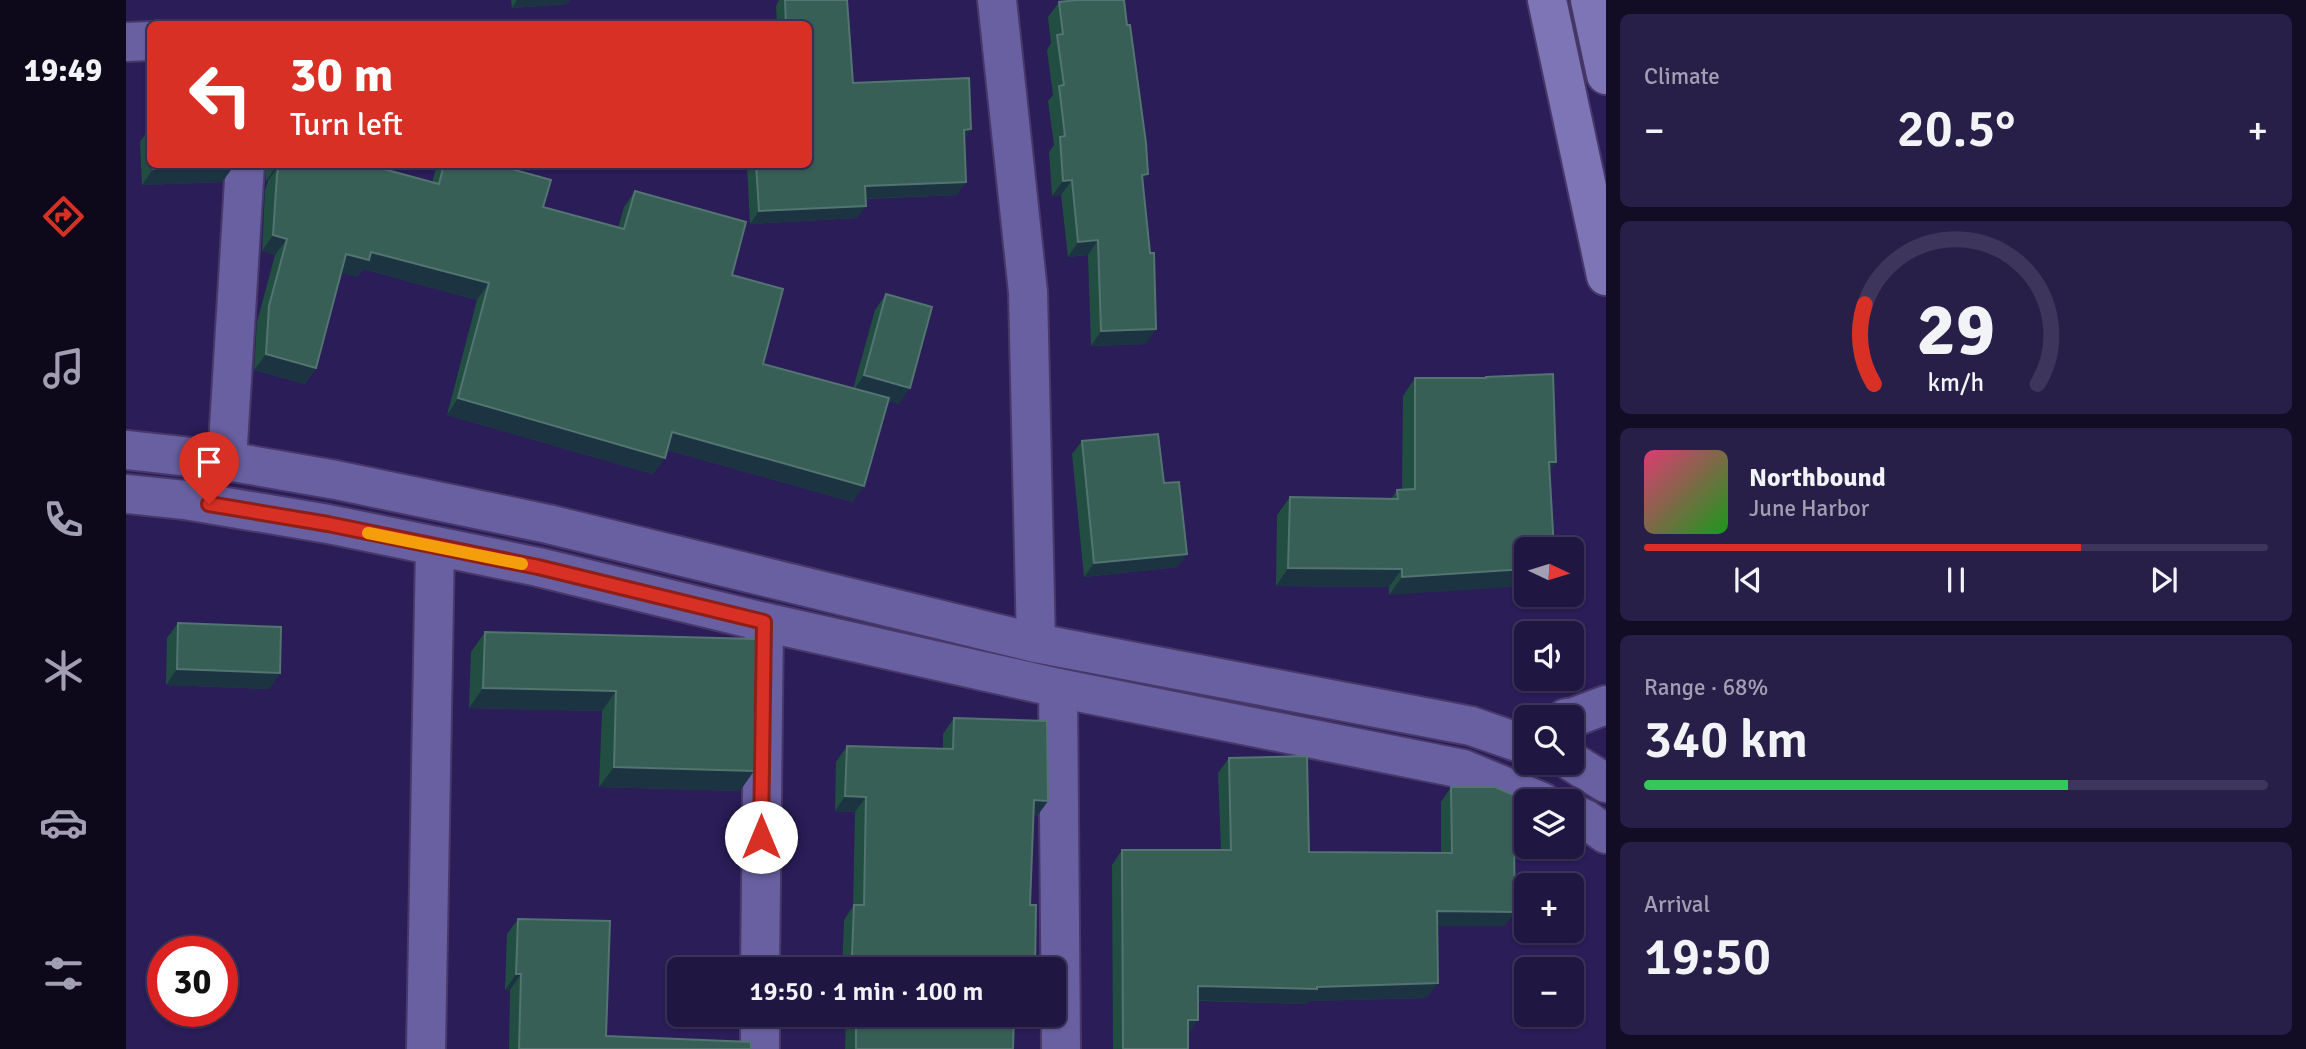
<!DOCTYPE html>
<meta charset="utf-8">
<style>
:root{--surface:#201642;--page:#281f49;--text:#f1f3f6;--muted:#a29fb2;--line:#3d355b;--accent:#d93025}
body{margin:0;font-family:Signika,sans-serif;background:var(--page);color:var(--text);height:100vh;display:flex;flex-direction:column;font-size:26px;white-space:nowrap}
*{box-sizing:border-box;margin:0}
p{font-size:23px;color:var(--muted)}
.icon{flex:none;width:38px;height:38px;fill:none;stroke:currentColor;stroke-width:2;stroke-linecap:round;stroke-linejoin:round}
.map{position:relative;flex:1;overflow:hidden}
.panel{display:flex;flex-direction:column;gap:14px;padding:14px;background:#120c24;width:700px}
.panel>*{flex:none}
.hud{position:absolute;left:21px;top:21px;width:665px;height:147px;border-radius:10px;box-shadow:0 2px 5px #0004,0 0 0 2px var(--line);background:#d93025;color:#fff;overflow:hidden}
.needle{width:46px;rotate:94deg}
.tools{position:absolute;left:1388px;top:537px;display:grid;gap:14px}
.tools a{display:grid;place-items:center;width:70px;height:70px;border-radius:10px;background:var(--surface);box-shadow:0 2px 5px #0004,0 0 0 2px var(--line);font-size:35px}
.speed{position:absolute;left:21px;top:936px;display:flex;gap:14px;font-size:35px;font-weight:700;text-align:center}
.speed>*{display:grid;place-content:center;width:91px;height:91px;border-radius:50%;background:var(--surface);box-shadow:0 2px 5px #0004,0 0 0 2px var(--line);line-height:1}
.speed .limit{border:10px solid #d22;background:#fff;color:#111}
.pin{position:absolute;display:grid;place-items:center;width:60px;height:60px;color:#fff;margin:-72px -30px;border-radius:50% 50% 50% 0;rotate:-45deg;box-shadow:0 0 7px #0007}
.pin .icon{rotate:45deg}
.me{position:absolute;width:77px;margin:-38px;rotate:0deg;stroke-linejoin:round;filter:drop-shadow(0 0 5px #0008)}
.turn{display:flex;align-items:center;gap:24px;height:147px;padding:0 28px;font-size:32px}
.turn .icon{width:91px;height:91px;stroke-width:2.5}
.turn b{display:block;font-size:49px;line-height:60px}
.big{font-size:52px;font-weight:600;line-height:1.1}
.panel .card{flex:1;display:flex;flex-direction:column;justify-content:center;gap:10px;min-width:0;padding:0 24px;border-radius:10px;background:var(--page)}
.panel .dial{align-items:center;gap:0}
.dial svg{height:182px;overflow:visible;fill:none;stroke:var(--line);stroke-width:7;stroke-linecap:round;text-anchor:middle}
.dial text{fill:var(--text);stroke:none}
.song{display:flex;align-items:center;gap:21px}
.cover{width:84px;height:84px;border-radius:10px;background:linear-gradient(135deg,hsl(340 70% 55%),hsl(120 70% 35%))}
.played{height:7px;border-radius:4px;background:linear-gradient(90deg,var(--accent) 70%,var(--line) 70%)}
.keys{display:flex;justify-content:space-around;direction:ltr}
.heat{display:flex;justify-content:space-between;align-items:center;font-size:38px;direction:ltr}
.charge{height:10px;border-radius:5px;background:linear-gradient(90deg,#34c759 68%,var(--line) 0)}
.trip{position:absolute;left:541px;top:957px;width:399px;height:70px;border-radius:10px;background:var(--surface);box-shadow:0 2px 5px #0004,0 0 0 2px var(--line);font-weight:600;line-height:70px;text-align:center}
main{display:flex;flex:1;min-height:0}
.tab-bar{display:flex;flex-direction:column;width:126px;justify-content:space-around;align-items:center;background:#0d091a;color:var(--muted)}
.tab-bar .icon{width:49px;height:49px}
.tab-bar .on{color:var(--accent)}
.tab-bar b{font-size:32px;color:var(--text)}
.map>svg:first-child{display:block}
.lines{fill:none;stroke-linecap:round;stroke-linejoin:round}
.minor-casing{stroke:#48386a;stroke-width:42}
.major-casing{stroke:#48386a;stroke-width:42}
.minor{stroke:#6960a2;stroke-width:38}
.major{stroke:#7d75b5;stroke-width:38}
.wall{fill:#224e42}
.shaded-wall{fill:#1c3442}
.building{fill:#375f56;stroke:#537470;stroke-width:2}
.route-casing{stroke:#8d1f18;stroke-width:18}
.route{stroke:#d93025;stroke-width:12}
.slow{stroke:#f59e0b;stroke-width:12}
</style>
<main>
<nav class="tab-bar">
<b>19:49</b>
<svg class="icon on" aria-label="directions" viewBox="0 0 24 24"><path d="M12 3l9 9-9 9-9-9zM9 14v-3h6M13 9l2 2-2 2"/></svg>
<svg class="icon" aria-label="music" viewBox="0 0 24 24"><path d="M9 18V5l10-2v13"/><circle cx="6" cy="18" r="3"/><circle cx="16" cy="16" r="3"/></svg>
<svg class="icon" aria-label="phone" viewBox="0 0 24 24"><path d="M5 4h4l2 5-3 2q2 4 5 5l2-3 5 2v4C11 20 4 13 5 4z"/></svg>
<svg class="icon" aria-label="climate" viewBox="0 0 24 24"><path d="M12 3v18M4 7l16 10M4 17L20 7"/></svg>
<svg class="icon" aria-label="car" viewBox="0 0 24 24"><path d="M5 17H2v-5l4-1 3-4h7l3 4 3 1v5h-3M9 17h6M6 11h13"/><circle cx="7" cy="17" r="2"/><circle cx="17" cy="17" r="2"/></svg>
<svg class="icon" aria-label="filters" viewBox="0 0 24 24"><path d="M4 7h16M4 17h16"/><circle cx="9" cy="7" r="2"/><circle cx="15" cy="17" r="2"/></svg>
</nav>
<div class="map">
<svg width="1480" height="1049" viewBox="0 0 1480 1049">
<rect width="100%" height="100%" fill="#2a1d58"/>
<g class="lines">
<defs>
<g id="minor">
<polyline points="871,0 902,292 910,643"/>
<polyline points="0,42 24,41"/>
<polyline points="0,450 101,461 210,480 422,524 910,643 1345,726 1400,745"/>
<polyline points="101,461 119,164"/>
<polyline points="0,494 59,500 202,524 412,567 638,622 932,688 1337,769 1416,802"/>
<polyline points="932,688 935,1049"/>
<polyline points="1440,718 1448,717 1480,705"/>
<polyline points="1446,762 1480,783"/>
<polyline points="1446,813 1459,819 1480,834"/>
<polyline points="634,970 638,622"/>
<polyline points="300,1049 309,546"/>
<polyline points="634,1049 634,1015"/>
</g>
<g id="major">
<polyline points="1421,0 1480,276"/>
<polyline points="1464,0 1480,75"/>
</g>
</defs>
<use href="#minor" class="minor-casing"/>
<use href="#major" class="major-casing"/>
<use href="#minor" class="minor"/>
<use href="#major" class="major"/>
</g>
<g class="wall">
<polygon points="385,0 444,0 441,4 386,8"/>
<polygon points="653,0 721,0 727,83 845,129 838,139 831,195 740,199 731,218 624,224 621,164 682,164 682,24 651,24 650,6"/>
<polygon points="933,2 1017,182 1020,344 965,346 962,255 942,257 935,195 926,196 923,152 928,145 922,101 927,95 921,50 925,43 922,17"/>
<polygon points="24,127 24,164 107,164 107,167 96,182 16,185 14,142"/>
<polygon points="139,164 239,164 306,183 310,168 313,164 368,164 417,207 492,228 498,207 509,191 606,275 637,364 727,389 749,310 760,294 773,404 762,401 727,502 541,450 527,474 321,415 351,300 237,269 231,277 216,272 190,368 179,384 128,370 131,322 149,255 136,251 139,191 142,181 140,181"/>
<polygon points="1360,377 1430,462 1423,472 1263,595 1263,587 1150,586 1151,515 1164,497 1265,499 1271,490 1276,490 1277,396 1289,378 1358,378"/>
<polygon points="956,441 1038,483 1052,567 958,577 946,454"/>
<polygon points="52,623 154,673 143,689 40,685 41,638"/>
<polygon points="359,632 630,639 614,791 473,787 476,711 343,708 345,652"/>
<polygon points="828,718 922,801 911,816 908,816 904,905 909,970 716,970 718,920 727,906 729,812 709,811 710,762 721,746 817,749 817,734"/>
<polygon points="1103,758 1183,852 1315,853 1315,802 1325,787 1399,846 1389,861 1389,912 1378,926 1311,926 1301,998 1182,1001 1180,1004 1072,1001 1062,1035 1062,1049 987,1049 986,865 996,850 1095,850 1092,773"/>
<polygon points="392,919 480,1036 625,1049 383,1049 384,990 379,990 381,934"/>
<polygon points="720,1015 888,1015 887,1049 719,1049"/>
</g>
<g class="shaded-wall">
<polygon points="391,0 444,0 441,4 386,8"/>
<polygon points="845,129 836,142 838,130"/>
<polygon points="151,165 153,165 142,181 140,181"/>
<polygon points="107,167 96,182 16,185 27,169"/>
<polygon points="1022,174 1012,189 1016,175"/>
<polygon points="946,180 935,195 926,196 937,181"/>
<polygon points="840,182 831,195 730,199 739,186"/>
<polygon points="740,206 731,218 624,224 633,211"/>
<polygon points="147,235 161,239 149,255 136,251"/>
<polygon points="972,240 962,255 942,257 952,242"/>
<polygon points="245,252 363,283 351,300 237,269 231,277 209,271 220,254"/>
<polygon points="1030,329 1020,344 965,346 975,331"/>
<polygon points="140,354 190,368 179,384 128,370"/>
<polygon points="738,375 784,388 773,404 727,391"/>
<polygon points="332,398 539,458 527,474 321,415"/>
<polygon points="546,432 738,486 727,502 534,448"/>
<polygon points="1423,462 1430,462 1417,480"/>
<polygon points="1061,554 1052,567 958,577 968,563"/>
<polygon points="1162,568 1276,569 1263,587 1150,586"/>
<polygon points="1400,569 1400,586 1263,595 1276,577"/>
<polygon points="51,669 154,673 143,689 40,685"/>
<polygon points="357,688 490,691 476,711 343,708"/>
<polygon points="488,767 628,771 614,791 473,787"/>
<polygon points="719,796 740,797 729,812 709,811"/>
<polygon points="908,800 922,801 911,816 897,816"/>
<polygon points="1388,846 1399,846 1389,861"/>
<polygon points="1311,911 1389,912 1378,926 1300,926"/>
<polygon points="726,956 732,957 722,970 717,970"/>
<polygon points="390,974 395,974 384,990 379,990"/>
<polygon points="1312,983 1301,998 1182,1001 1180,1004 1061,1000 1072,986 1191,987"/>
<polygon points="1062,1020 1072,1020 1062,1035"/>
</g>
<g class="building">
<polygon points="659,0 721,0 727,83 843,78 845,129 838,130 840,182 739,186 740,206 633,211 630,164 682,164 682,24 660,24"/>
<polygon points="951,0 998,0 1001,25 1004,25 1020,143 1022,174 1016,175 1024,253 1028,253 1030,329 975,331 972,240 952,242 946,180 937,181 934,137 939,136 933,86 938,85 931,35 937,34 933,2"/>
<polygon points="27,164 107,164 107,167 27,169"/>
<polygon points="151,164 239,164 313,184 318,164 368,164 425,180 417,207 498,229 509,191 620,222 606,275 657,289 637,364 763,398 738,486 546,432 539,458 332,398 363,283 245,252 243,260 220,254 190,368 140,354 143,306 161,239 147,235 151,175 153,165"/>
<polygon points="760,294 806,307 784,388 738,375"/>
<polygon points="1427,374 1430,462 1423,462 1428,550 1400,550 1400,569 1276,577 1276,569 1162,568 1164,497 1272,499 1271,490 1289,489 1289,378 1360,378 1360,377"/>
<polygon points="1032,434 1038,483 1053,482 1061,554 968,563 956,441"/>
<polygon points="52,623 155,627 154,673 51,669"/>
<polygon points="359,632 630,639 628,771 488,767 490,691 357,688"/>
<polygon points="828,718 921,721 922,801 908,800 904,905 910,905 909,970 731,970 732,957 726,956 728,905 738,905 740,797 719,796 721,746 827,749"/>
<polygon points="1181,756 1183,852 1326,853 1325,787 1369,787 1399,800 1399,846 1388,846 1389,912 1311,911 1312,983 1191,987 1191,989 1072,986 1072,1020 1062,1020 1062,1049 997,1049 996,850 1105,850 1103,758"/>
<polygon points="392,919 484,921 480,1036 625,1042 625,1049 393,1049 395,974 390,974"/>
<polygon points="730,1015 888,1015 887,1049 730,1049"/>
</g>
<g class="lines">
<defs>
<polyline id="route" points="83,504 202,524 412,567 638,622 635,837"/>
</defs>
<use href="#route" class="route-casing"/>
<use href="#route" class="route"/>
<polyline class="slow" points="242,533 396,564"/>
</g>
</svg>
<div class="tools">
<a><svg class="needle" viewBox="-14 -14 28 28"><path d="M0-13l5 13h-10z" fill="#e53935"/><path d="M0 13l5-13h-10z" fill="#a29fb2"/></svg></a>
<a><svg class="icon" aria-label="sound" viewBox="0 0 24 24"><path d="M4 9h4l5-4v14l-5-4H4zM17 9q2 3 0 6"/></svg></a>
<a><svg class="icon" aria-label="search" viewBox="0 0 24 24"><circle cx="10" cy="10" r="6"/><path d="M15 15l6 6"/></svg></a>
<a><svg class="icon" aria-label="layers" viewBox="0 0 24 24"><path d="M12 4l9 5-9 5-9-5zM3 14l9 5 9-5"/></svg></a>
<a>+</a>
<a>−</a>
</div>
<div class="speed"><div class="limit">30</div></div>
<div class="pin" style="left:83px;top:504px;background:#d93025"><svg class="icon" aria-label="arrive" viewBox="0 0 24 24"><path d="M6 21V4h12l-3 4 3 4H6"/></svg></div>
<svg class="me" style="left:635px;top:837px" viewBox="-20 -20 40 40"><circle r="19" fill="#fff"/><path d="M0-13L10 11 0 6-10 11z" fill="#d93025"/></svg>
<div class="trip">19:50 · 1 min · 100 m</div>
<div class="hud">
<div class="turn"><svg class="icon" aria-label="left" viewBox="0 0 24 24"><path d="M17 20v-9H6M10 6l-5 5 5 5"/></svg><div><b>30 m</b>Turn left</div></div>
</div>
</div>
<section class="panel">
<div class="card"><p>Climate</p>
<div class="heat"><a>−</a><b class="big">20.5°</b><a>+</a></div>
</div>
<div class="card dial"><svg viewBox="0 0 100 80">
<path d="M14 69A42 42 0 1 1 86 69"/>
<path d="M14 69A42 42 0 0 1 10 34" stroke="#d93025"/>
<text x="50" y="56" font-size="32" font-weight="700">29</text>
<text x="50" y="72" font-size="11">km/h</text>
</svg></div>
<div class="card">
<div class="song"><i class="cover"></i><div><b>Northbound</b><p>June Harbor</p></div></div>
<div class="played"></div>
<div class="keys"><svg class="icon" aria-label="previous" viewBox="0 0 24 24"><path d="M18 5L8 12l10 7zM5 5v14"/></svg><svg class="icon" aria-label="pause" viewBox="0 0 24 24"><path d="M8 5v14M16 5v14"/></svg><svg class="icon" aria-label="next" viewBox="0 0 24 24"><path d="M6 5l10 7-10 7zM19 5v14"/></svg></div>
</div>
<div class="card"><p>Range · 68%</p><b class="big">340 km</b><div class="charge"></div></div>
<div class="card"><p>Arrival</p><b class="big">19:50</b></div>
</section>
</main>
